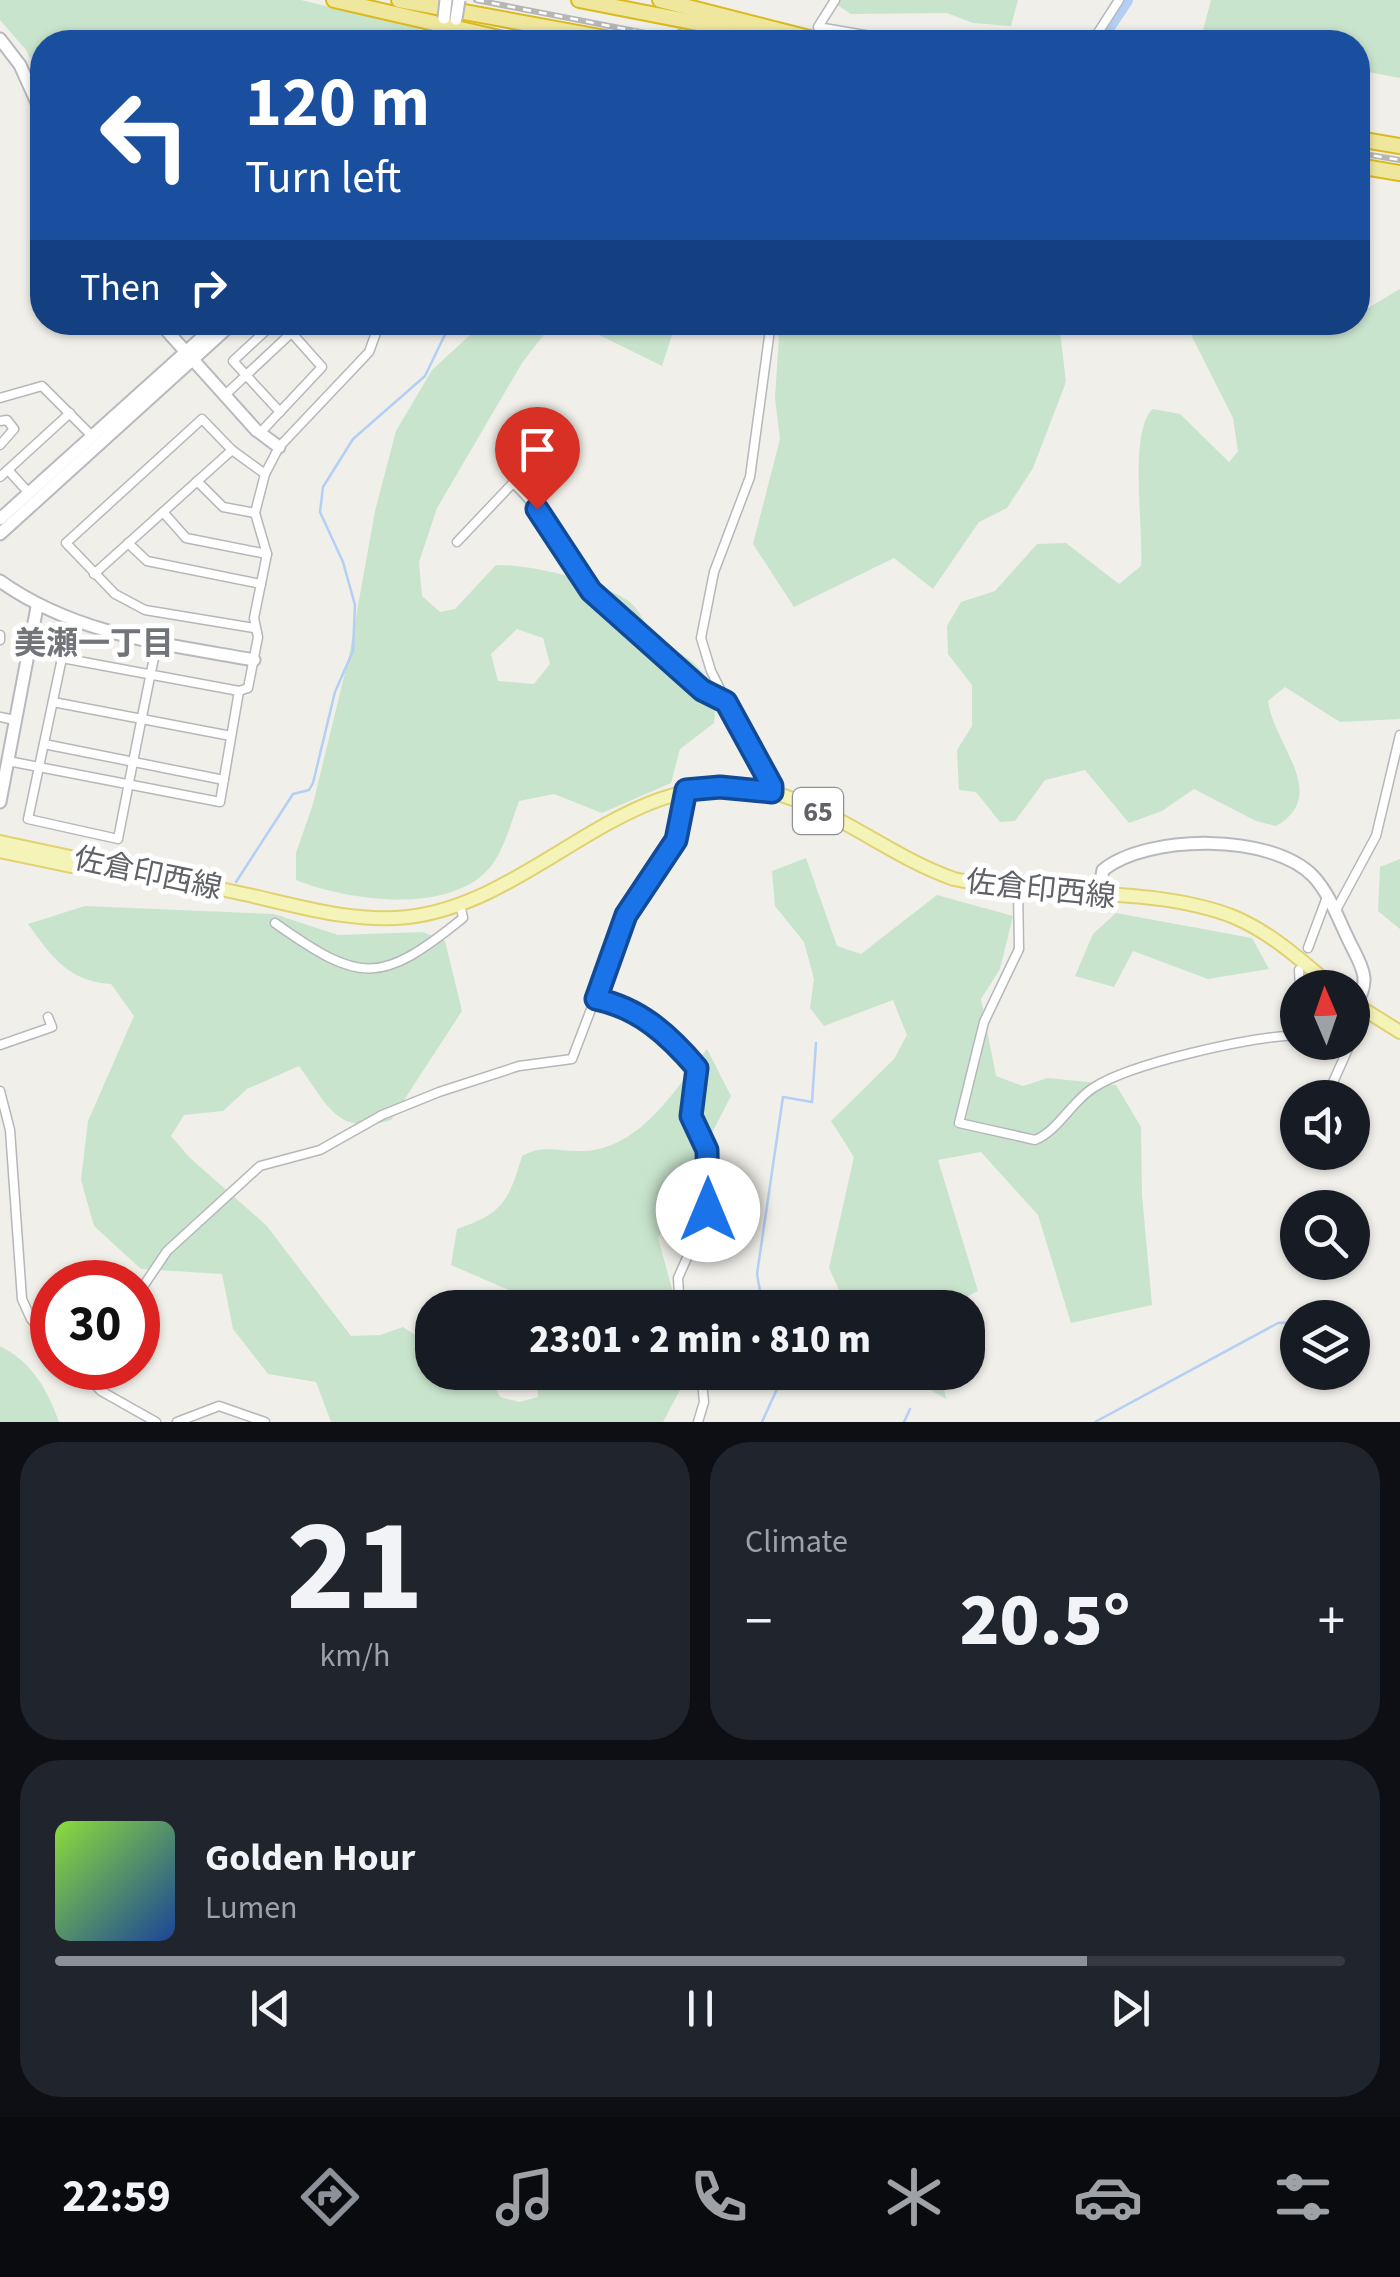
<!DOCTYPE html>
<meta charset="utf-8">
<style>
:root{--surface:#171b24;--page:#20242c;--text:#f1f3f6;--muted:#9ea1a6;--line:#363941;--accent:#8c9099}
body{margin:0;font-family:"Source Sans 3","Noto Sans JP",sans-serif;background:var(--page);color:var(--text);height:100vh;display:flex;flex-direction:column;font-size:38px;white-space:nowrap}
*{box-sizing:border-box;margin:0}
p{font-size:32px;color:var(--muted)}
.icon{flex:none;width:55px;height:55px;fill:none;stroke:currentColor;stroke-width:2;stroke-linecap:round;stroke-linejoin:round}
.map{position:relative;height:1422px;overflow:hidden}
.side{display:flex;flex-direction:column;gap:20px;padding:20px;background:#0d0f14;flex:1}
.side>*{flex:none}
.banner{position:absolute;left:30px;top:30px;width:1340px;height:305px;border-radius:40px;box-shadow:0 2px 8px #0004;background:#1a4fa0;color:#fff;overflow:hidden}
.needle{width:65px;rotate:358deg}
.controls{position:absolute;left:1280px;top:970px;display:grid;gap:20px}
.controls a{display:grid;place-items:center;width:90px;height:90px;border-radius:50%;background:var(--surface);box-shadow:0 2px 8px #0004;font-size:50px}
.speed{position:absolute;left:30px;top:1260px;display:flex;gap:20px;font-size:50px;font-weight:700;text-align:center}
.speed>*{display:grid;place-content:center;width:130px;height:130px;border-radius:50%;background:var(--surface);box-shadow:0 2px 8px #0004;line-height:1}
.speed .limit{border:15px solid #d22;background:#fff;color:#111}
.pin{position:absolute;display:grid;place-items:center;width:85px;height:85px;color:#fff;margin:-102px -42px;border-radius:50% 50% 50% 0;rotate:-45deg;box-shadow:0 0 10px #0007}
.pin .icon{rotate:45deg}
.me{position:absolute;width:110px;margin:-55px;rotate:0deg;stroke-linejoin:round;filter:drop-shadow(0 0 8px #0008)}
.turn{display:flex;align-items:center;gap:35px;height:210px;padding:0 50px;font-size:45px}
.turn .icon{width:130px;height:130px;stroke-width:2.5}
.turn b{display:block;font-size:70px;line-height:85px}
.then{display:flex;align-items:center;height:95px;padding:0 50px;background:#0003;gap:20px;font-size:38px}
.big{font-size:75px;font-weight:800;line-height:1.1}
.side .widget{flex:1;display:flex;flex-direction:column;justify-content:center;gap:15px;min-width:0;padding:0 35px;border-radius:40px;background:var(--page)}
.side .dial{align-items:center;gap:0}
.dial b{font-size:130px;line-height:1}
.song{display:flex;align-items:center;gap:30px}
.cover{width:120px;height:120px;border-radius:15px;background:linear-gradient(135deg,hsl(90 70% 55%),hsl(220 70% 35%))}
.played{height:10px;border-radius:5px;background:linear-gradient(90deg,var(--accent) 80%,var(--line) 80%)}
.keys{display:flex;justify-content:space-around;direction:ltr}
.heat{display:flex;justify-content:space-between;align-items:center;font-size:55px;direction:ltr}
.side .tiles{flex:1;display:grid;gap:20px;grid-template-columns:1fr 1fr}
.widget:last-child{grid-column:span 2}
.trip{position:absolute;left:415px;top:1290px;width:570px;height:100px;border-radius:40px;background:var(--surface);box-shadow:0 2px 8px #0004;font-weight:800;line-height:100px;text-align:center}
.tabs{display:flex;height:160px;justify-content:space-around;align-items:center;background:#090b0e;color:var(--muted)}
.tabs .icon{width:70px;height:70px}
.tabs .active{color:var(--accent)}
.tabs b{font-size:45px;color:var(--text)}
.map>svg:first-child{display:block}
.green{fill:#c9e4cd;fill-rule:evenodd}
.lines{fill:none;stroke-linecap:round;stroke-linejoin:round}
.stream{stroke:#b4cff5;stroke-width:2.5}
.river{stroke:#b4cff5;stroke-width:14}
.street-casing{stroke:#b6b7bb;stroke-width:11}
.secondary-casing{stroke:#b7b9be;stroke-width:15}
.primary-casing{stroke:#e1d171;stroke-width:16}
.highway-casing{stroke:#dbba1e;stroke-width:18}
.street{stroke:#fff;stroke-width:8}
.secondary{stroke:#fff;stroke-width:11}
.primary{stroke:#f5f4b8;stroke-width:12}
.highway{stroke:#f0e79f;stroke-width:14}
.rail-casing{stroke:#b6b6b7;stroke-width:6}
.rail{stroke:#fff;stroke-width:2.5;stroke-dasharray:8;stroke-linecap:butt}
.secondary-bridge-casing{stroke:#b7b9be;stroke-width:15;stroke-linecap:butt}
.secondary-bridge{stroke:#fff;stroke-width:11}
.route-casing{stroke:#114b97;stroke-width:25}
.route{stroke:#1a73e8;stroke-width:18}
.labels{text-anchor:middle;stroke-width:10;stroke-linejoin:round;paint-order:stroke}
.shield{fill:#fff;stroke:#909195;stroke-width:2.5}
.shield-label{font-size:28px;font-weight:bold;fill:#606267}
.street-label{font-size:30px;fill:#606267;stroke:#fff}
.neighbourhood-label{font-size:32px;font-weight:bold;fill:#717479;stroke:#fff}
</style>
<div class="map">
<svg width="1400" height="1422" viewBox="0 0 1400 1422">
<rect width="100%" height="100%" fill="#f0efe9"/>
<g class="green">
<polygon points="0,0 301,0 419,29 429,42 42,42 42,82 26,50 0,20"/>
<polygon points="830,0 1018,0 1011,26 973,23 947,13 851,14"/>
<polygon points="1211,0 1400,0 1400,78 1358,70 1358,42 1200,42"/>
<path d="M1400,289V719L1340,722L1285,687L1268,701C1273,744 1331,795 1276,826L1256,821L1194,789L1162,811L1129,823L1085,770L1045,780L1015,821L1000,822L976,792L959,790L957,750L972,726V685L948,654L947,626L961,602L995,591L1037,544L1066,543L1119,584L1141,566C1144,530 1128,431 1153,409L1180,414L1229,462L1238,451L1233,418L1185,323H1309L1327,333L1344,323L1358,322V314Z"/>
<path d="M483,323H569L546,332L522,363L437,508L419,562L422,596L440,612L455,609L496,565C529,564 605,582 631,603C641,612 649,631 656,643C693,654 721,681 714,723L680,749L671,783L602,813L554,794L519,801C511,822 505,847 492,865C453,916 348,901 296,880V853L313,804L349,656L375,511L396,431L432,370ZM517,629L543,638L550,664L534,684L498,681L491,654Z"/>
<polygon points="575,323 676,323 662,366"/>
<polygon points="762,323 1059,323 1066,382 1033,468 1007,508 979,522 933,589 894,558 794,607 753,544 780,439 775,398 779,337"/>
<polygon points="806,858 837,946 861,954 937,895 1013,916 1000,969 981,999 996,1076 1023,1086 1048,1078 1116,1085 1141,1127 1142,1195 1152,1305 1071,1323 1038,1215 981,1152 938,1160 978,1291 946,1307 847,1307 829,1268 854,1157 831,1121 894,1059 907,1035 893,1000 824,1026 810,1008 814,979 804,942 775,906 772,871"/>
<polygon points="1400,859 1400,929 1378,911 1380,867"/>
<path d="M85,906L274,914L338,935L423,932L445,941L462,1011L391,1120C336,1136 328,1105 299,1066L247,1089L223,1111L184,1115L171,1136L190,1158L266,1225L351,1336L380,1335L403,1327L432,1346V1372L488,1373L500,1397L519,1402L538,1397L536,1373H689L663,1422H331L316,1382L268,1374L233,1329L222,1274L141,1269L94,1226L81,1180L88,1121L134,1016L111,984C68,981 52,957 28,924Z"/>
<polygon points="1116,913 1252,938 1269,969 1208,979 1133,951 1114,987 1075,976 1093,934"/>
<path d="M707,1049L731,1096L658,1238L677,1307H521L516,1293L451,1265L457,1229C502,1214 509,1201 522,1156C543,1144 560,1152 583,1151C641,1149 675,1089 707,1049Z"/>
<path d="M0,1346C32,1362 47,1389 59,1422H0Z"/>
<polygon points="902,1373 941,1373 946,1399"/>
</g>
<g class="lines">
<g class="stream">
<polyline points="236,882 293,794 309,790 313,783 335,692 353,651 355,605 343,562 320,512 323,487 353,439 425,376 451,322"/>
<polyline points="763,1308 757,1274 783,1097 812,1102 816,1043"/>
<polyline points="1307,1318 1308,1316"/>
<polyline points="762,1422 777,1389 774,1372"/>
<polyline points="904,1422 910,1409"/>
<polyline points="1095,1422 1278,1323 1298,1322"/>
</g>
<polyline class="river" points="1098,42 1126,0"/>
<defs>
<g id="street">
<polyline points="835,0 818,27 905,42"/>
<polyline points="1092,42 1119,0"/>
<polyline points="275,322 233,361 280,412"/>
<polyline points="771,322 750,477 714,572 701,638 711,671 772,793"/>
<polyline points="225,395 303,322"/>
<polyline points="0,398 42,386 93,437"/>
<polyline points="0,421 7,420 14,429 0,445"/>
<polyline points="260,433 322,367 282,322"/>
<polyline points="8,470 29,493"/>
<polyline points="0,477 70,413"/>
<polyline points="197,481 223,507 255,513"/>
<polyline points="163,512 186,538 267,554"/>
<path d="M457,542L513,483C546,512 561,555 590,589C622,627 682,680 726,702"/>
<polyline points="128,543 147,561 261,584"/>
<polyline points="94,574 232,450"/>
<polyline points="254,628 145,610 115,594 66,543 202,419 232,450 265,474"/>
<polyline points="0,635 0,640"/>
<path d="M155,653C142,715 130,777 118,839L28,819L62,658L239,691"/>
<polyline points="53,702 231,736"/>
<polyline points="0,717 15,720"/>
<polyline points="44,744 224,780"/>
<polyline points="8,761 220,802 239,691 248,688 258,637 254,618 267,554 255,513 265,474 279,447 369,352 380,322"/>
<path d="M1018,889L1019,949L984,1022L959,1123L1035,1140C1058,1131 1071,1102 1093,1088C1131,1063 1250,1037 1298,1035"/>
<polyline points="1335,912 1376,836 1400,735"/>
<path d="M275,923C361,984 380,985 463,918L460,904"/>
<polyline points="1308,948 1327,897"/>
<polyline points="1299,970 1300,988"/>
<path d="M595,999C639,1008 668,1034 697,1068L691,1116L709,1159L708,1210L678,1278L680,1308"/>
<polyline points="1297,1006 1298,1006"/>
<polyline points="1352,1037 1365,1012"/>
<polyline points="0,1045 52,1027 48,1017"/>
<polyline points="0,1091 10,1130 22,1299 31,1319 52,1344"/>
<polyline points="1326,1098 1351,1042"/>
<polyline points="138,1294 167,1251 260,1166 320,1150 382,1115 439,1092 519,1066 572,1059 627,915 677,840 686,790"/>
<polyline points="79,1368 101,1391 156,1422"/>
<polyline points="177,1422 219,1406 265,1422"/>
<polyline points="698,1422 704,1402 701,1372"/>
</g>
<g id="secondary">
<polyline points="0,39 20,65 42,114"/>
<polyline points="440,42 444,18"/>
<polyline points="159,322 256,430 279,447"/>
<polyline points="0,519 219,322"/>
<polyline points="0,534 234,322"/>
<path d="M0,581C76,635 165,644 254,660"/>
<polyline points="0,802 37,607"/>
<path d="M1098,896L1103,870C1148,834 1271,833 1313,876C1330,894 1339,921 1350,943C1362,967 1372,980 1355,1005"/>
</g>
<g id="primary">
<path d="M0,842C81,859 163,877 244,894C298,906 352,923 408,917C539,902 630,758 770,792C836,808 890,857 954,879C1041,898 1154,885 1234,917C1272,933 1303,962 1334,988"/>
<polyline points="0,851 71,866"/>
<polyline points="1352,1002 1400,1032"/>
</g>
<g id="highway">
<polyline points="334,0 517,42"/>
<polyline points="399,0 627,42"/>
<polyline points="579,0 795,42"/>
<polyline points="660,0 825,42"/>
<polyline points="1358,139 1400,146"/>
<polyline points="1358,166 1400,173"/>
</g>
</defs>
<use href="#street" class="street-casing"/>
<use href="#secondary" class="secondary-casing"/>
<use href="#primary" class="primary-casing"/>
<use href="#highway" class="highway-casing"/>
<use href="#street" class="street"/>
<use href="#secondary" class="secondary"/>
<use href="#primary" class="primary"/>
<use href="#highway" class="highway"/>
<defs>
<g id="rail">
<polyline points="476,0 692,42"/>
<polyline points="679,32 733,42"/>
<polyline points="1358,153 1400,160"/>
</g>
</defs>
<use href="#rail" class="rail-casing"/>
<use href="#rail" class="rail"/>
<defs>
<g id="secondary-bridge">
<polyline points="444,18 446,0"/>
<polyline points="456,19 459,0"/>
</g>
</defs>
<use href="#secondary-bridge" class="secondary-bridge-casing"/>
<use href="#secondary-bridge" class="secondary-bridge"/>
</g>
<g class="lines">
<defs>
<path id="route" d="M537,509L591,591L702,690L726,702L772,786V792L720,787L686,790L676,840L626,915L596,999C639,1008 668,1034 697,1068L691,1116L707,1150L708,1210"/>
</defs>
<use href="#route" class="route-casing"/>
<use href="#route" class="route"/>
</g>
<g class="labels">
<rect class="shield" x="793" y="788" width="50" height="46" rx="8"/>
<g class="shield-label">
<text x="818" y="821">65</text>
</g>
<g class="street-label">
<text transform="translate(148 873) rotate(12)" y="10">佐倉印西線</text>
<text transform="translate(1041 889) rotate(6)" y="10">佐倉印西線</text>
</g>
<g class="neighbourhood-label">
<text x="94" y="654">美瀬一丁目</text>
</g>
</g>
</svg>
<div class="controls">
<a><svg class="needle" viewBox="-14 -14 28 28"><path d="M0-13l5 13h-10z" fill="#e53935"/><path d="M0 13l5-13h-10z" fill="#9ea1a6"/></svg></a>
<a><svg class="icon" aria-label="sound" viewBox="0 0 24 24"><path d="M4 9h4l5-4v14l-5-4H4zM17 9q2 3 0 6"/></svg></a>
<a><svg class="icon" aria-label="search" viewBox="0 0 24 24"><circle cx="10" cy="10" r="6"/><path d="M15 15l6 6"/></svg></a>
<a><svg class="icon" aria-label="layers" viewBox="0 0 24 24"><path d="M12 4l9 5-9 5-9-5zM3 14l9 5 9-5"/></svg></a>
</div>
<div class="speed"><div class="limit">30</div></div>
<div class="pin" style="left:537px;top:509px;background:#d93025"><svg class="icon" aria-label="arrive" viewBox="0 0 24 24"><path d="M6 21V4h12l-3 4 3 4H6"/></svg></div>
<svg class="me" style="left:708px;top:1210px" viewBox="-20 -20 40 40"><circle r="19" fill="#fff"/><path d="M0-13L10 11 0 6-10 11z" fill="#1a73e8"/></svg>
<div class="trip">23:01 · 2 min · 810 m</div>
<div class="banner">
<div class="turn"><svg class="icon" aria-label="left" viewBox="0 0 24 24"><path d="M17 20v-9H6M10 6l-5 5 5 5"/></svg><div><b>120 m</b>Turn left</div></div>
<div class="then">Then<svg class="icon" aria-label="right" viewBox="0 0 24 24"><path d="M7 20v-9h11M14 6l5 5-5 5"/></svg></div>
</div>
</div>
<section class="side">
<div class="tiles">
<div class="widget dial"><b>21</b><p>km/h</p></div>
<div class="widget"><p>Climate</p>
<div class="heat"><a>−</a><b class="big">20.5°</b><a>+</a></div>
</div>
<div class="widget">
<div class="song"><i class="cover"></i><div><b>Golden Hour</b><p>Lumen</p></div></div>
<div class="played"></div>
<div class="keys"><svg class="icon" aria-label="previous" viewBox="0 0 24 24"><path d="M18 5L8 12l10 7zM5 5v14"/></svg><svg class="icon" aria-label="pause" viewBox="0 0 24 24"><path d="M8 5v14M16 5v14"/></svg><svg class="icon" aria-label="next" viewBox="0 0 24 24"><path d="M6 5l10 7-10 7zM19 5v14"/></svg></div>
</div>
</div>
</section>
<nav class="tabs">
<b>22:59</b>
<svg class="icon active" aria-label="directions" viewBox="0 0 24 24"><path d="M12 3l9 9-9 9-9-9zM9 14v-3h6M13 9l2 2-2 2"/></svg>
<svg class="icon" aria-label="music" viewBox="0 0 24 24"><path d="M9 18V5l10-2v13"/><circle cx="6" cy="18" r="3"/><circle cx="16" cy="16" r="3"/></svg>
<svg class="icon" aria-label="phone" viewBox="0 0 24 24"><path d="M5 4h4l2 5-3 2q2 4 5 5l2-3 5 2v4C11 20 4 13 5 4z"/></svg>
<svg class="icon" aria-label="climate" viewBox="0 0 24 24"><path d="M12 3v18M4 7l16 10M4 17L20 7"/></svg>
<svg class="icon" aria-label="car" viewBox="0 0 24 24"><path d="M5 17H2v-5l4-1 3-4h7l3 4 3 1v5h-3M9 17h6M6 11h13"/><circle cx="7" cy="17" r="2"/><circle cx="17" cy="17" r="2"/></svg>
<svg class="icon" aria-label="filters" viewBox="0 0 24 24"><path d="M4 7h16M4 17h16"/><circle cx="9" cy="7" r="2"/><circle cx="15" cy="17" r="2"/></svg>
</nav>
